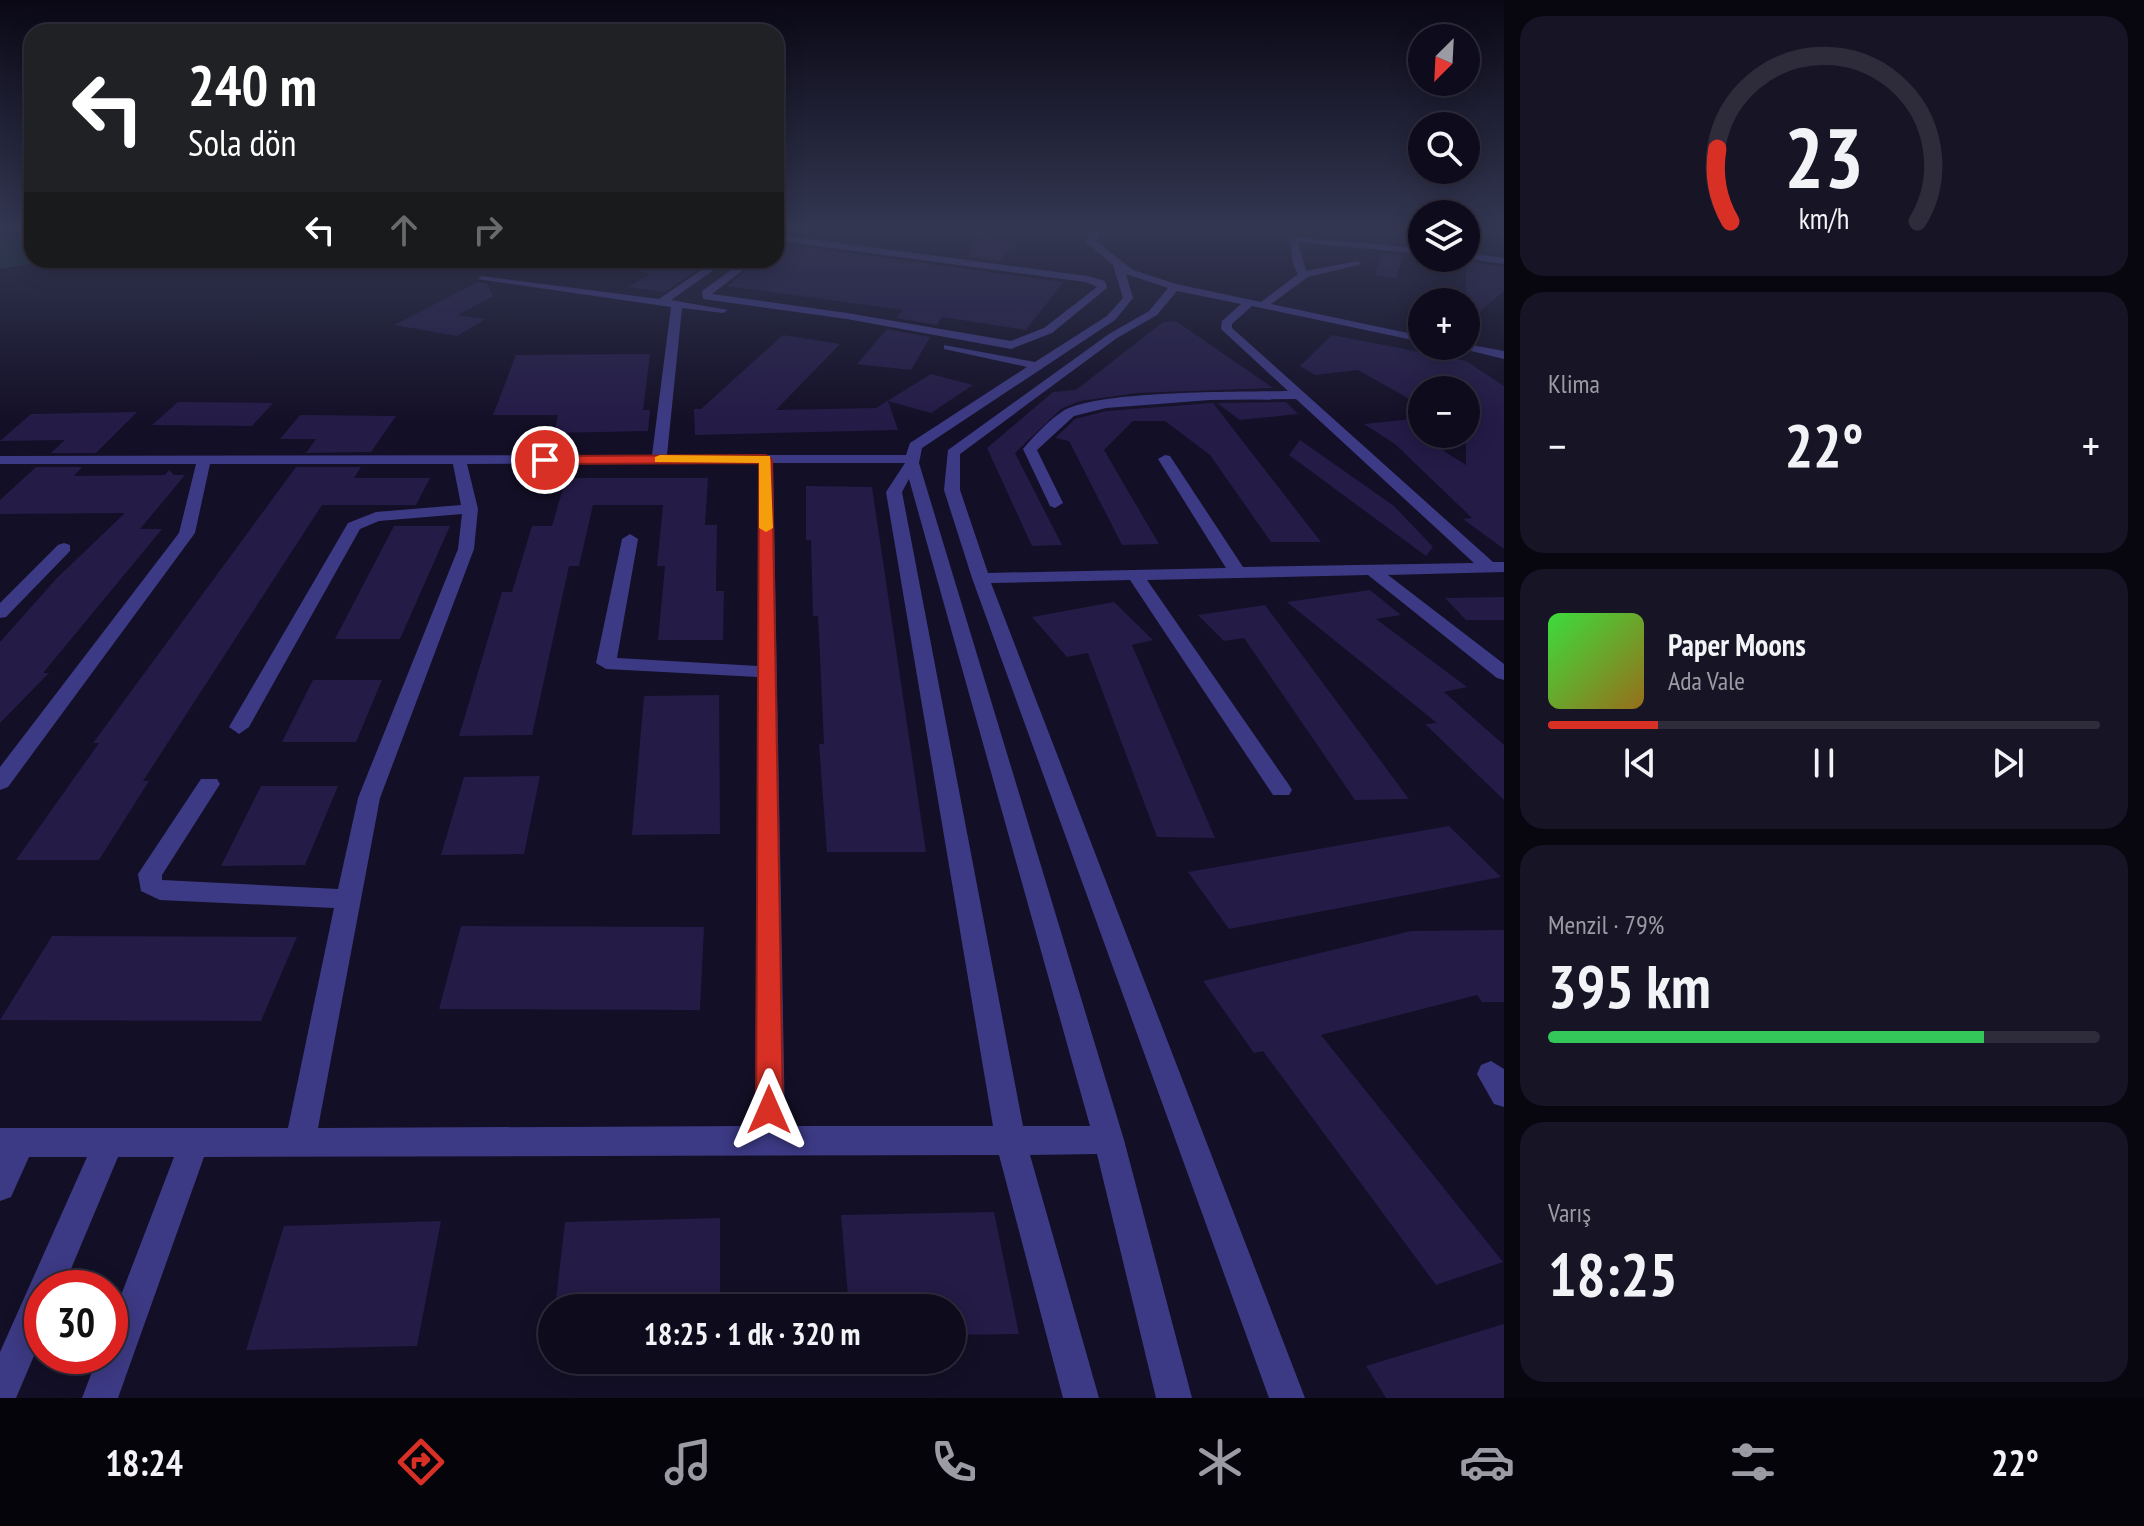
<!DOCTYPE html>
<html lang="tr">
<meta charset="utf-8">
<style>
:root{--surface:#0e0b1c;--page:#171425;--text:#f1f3f6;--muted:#9b9ba3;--line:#2e2b3b;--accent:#d93025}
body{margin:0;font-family:"PT Sans Narrow",sans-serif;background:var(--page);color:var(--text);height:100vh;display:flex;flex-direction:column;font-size:30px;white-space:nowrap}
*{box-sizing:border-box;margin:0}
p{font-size:26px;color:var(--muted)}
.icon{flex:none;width:44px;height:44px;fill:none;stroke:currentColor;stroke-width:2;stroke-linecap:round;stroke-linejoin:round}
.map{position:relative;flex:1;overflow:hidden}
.sheet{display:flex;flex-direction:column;gap:16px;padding:16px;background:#08060f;width:640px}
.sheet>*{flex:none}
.hud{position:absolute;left:24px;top:24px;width:760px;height:244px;border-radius:24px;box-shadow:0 4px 20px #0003,0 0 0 2px var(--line);background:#202124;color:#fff;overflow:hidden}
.needle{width:52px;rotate:204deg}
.buttons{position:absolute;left:1408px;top:24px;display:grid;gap:16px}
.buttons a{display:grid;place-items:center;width:72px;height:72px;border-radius:50%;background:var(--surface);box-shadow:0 4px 20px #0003,0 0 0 2px var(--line);font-size:40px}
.speed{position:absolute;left:24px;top:1270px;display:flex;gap:16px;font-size:40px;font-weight:700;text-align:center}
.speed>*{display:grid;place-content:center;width:104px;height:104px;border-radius:50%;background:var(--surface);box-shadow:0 4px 20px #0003,0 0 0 2px var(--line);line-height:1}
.speed .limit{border:12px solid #d22;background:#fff;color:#111}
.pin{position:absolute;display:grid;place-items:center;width:68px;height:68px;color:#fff;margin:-34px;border:4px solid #fff;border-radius:50%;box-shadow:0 2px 8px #0007}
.me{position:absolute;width:88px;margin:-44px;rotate:0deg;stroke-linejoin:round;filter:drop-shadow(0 0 6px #0008)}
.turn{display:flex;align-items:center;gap:28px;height:168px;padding:0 32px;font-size:36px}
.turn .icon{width:104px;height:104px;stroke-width:2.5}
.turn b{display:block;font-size:56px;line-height:68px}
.lanes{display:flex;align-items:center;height:76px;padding:0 32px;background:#0003;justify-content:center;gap:40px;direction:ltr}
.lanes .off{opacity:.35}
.big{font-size:60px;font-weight:700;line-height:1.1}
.sheet .tile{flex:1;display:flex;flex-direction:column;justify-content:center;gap:12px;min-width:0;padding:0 28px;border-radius:24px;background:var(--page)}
.sheet .dial{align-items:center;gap:0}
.dial svg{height:208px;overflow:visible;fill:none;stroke:var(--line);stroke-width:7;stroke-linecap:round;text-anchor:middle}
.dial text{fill:var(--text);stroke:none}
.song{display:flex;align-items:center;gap:24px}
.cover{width:96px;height:96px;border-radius:12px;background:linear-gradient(135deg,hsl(120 70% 55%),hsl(40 70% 35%))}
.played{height:8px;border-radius:4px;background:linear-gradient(90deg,var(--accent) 20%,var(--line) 20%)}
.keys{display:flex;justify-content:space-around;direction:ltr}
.heat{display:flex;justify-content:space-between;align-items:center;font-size:44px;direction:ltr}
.charge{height:12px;border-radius:6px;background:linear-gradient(90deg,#34c759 79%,var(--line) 0)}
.trip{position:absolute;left:538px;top:1294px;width:428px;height:80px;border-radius:40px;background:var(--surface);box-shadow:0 4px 20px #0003,0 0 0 2px var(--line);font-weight:700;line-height:80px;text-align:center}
.dock{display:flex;height:128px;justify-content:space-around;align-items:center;background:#06040b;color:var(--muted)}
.dock .icon{width:56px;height:56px}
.dock .on{color:var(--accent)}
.dock b{font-size:36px;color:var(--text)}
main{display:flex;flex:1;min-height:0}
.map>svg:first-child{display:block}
.green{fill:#12302f}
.building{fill:#241b47}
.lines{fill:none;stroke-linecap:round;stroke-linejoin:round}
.minor{fill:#3d3a85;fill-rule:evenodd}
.route{fill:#d93025;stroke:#8d1f18;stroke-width:2}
.slow{fill:#f59e0b}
</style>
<main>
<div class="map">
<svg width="1504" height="1398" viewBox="0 0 1504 1398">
<rect width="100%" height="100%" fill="#130f26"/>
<polygon class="green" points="0,228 32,228 32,260 55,260 0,269"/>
<g class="building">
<polygon points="1393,228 1413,228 1408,244 1387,242"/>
<polygon points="973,233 996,234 995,242 1013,244 1000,261 969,257"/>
<polygon points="789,245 1063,282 1026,330 942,317 937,325 896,318 903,310 727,286 759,260 776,260 776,256"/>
<polygon points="1383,253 1404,255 1396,278 1375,275"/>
<polygon points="641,260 711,260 665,292 629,287 650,274 640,272"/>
<polygon points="1466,261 1504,267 1504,291 1466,323"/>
<polygon points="478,282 487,283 493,296 458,315 486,319 457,336 394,325"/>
<polygon points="1176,321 1273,388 1137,393 1080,401 1061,409 1015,453 1062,545 1032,546 987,448 1053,392 1076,390 1163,322"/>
<polygon points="887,329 930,337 911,370 857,364"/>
<polygon points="783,335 840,344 776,410 876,408 931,374 973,385 931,413 888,401 898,430 695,435 694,409 701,409"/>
<polygon points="1332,335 1466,361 1504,386 1504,549 1463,519 1472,518 1395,444 1364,424 1422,418 1422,437 1466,465 1466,390 1422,390 1422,406 1358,370 1315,375 1300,366"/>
<polygon points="650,354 643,410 650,410 648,431 554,433 558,415 493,415 516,355"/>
<polygon points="178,402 273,403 252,426 152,425"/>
<polygon points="1286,402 1298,414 1240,420 1217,403"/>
<polygon points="1213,403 1321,542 1271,542 1210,455 1165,421 1133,421 1104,450 1159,544 1122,545 1069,441 1055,438 1075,419 1106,411"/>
<polygon points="137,412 96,453 51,453 65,440 0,441 31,414"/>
<polygon points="300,415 396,416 371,452 306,453 316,439 280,439"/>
<polygon points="1300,440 1394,506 1433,547 1426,556 1289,455"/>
<polygon points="36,467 82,467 74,476 165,475 169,470 174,475 185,475 140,529 162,529 43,673 49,673 0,723 0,642 57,578 125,513 0,514 0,500"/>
<polygon points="296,467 361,467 354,478 430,478 416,505 322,505 143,781 149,781 99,860 16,860 99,743 93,743"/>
<polygon points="566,478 708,478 705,525 717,525 716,591 724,591 723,640 658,640 665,566 657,566 663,505 593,505 579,566 569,566 532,735 459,736 502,592 512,592 532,526 552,526"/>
<polygon points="806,486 872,487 926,852 827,852 819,744 824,744 818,616 813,616 811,540 806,540"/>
<polygon points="394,526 450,526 400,639 335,639"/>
<polygon points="1370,590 1401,615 1376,619 1467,687 1444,692 1504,745 1504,800 1425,724 1437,723 1287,602"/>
<polygon points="1504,597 1504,620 1466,620 1445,598"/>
<polygon points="1114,602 1153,640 1132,645 1215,838 1157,837 1088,653 1067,657 1032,617"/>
<polygon points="1265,605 1409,799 1355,800 1244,638 1224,641 1198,615"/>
<polygon points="313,680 382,680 356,742 282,742"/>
<polygon points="719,695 720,834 632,835 644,696"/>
<polygon points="540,776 524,854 441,855 464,777"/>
<polygon points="261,786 338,786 305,865 221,866"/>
<polygon points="1449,826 1501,877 1229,929 1188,872"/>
<polygon points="461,926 704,927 700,1010 439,1009"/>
<polygon points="1504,930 1504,1002 1482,1002 1477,995 1321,1035 1503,1262 1436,1285 1263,1051 1254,1053 1203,981 1411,931"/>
<polygon points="52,936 297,937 261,1021 0,1020"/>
<polygon points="994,1212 1019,1334 952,1335 952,1308 849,1308 841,1215"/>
<polygon points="720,1218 720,1308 555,1308 565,1222"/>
<polygon points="441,1221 417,1346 246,1350 284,1226"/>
<polygon points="1504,1324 1504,1398 1386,1398 1366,1366"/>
</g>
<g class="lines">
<g class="minor">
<path d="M1093,228H1101L1096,241L1133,270L1176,284L1261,302L1298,274L1293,264L1290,237L1422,248V254L1298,242L1306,271L1357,261L1362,264L1308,277L1271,304L1422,336V342L1252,306L1232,324V328L1493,562H1504V572L1388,575L1504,664V680L1497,678L1368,575L1147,580L1289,785L1292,790L1289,795H1273L1130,580L991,583L1305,1398H1269L972,578L944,490L948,450L1109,334L1149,311L1168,288L1126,274L1133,298L1115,320L922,448L919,463L1124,1140L1192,1398H1156L1097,1154L1030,1155L1099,1398H1063L999,1155L204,1157L118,1398H82L98,1356H110V1324L174,1157H118L63,1288H42V1337L16,1398H0V1352L87,1157H29L11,1197L0,1201V1128H288L334,908L160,900L141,891L138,874L201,779H217L220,784L162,875V880L338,889L358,798L458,549L462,514L379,521L360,529L249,727L239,734L229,727L348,523L376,512L461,505L453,464H210L195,533L8,787L0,790V767L179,533L196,464H0V456L652,455L671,307L477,279L482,276L659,299L716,260H728L671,300L728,310L723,313L682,308L667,455H906L910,443L1027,367L944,349V345L1035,362L1107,316L1123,298L1113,265L1086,242ZM1177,291L1241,304L1222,321L1221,329L1288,391C1243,392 1097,390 1063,411C1049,420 1033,437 1023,449L1050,506L1055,508L1063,503L1037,450L1074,416L1106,408L1210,400L1296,399L1474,563L1243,567L1170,456L1165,455L1158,459L1226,568L988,573L960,490V454L1117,338L1157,315ZM759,463L758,666L617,658L638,539L630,534L622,539L596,663L606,669L758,677L755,1126L318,1128L380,798L474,549L478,509L467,464ZM773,463H905L886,492L993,1126H785ZM909,479L1090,1126H1023L902,492Z"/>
<polygon points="787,236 1087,276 1105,281 1107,288 1052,333 1011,349 847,319 703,299 702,291 745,260 756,260 712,294 847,313 1011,341 1044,328 1097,287 1086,282 787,242 776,245 776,239"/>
<polygon points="1466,253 1504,258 1504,264 1463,258 1466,258"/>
<polygon points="1466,344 1504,351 1504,359 1451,346"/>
<polygon points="64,543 70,545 70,551 6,617 0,618 0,603 58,545"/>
<polygon points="1491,1061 1504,1069 1504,1107 1494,1104 1477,1074 1481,1065"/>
</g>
</g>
<linearGradient id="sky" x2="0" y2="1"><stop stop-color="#0a0815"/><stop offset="0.54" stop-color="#333752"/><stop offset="1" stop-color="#333752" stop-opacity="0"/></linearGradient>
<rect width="1504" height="424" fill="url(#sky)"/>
<polygon class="route" points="766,455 772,459 783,1110 779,1119 769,1123 760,1119 756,1110 759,463 545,464 538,460 545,456"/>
<polygon class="slow" points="660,455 770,456 773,528 766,532 759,528 759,463 655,462 655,457"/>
</svg>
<div class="buttons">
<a><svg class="needle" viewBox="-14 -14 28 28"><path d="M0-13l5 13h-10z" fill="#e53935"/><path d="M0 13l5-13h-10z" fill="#9b9ba3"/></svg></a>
<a><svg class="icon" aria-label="search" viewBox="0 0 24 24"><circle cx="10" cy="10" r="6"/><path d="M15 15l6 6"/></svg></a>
<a><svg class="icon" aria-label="layers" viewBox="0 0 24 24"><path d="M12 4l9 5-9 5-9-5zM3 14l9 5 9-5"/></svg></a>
<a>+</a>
<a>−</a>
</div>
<div class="speed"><div class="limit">30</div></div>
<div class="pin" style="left:545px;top:460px;background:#d93025"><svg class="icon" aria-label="arrive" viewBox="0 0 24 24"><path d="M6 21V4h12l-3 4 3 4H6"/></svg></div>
<svg class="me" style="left:769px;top:1110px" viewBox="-20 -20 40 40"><path d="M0-17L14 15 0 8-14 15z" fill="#d93025" stroke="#fff" stroke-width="4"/></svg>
<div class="trip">18:25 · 1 dk · 320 m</div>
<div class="hud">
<div class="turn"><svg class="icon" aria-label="left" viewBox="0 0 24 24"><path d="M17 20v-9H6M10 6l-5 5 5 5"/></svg><div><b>240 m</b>Sola dön</div></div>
<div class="lanes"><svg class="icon" aria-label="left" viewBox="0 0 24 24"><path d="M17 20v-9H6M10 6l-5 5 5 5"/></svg><svg class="icon off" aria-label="ahead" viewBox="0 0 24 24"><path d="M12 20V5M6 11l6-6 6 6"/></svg><svg class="icon off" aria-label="right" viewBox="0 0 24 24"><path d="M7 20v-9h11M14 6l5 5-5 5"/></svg></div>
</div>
</div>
<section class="sheet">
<div class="tile dial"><svg viewBox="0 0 100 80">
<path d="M14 69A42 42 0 1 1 86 69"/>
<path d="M14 69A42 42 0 0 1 9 41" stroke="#d93025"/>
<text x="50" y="56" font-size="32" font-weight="700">23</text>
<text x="50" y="72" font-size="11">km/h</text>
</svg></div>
<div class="tile"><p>Klima</p>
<div class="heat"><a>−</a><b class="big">22°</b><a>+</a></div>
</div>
<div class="tile">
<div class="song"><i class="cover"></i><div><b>Paper Moons</b><p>Ada Vale</p></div></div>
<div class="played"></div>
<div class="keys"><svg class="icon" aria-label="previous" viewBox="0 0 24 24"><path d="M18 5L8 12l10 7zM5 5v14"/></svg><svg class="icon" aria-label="pause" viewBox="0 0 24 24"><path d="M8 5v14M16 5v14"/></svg><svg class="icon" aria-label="next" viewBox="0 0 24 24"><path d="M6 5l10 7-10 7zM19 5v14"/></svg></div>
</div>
<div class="tile"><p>Menzil · 79%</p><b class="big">395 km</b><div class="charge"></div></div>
<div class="tile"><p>Varış</p><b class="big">18:25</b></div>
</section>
</main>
<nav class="dock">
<b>18:24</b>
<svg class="icon on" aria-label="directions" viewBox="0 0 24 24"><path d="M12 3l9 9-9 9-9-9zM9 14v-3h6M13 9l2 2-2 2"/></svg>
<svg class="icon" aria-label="music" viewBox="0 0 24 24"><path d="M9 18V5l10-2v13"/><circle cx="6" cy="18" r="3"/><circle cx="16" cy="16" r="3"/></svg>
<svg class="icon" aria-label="phone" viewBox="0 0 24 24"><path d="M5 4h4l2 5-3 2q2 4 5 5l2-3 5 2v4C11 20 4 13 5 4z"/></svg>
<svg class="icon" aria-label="climate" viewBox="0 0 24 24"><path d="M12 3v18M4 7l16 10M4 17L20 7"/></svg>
<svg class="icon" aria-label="car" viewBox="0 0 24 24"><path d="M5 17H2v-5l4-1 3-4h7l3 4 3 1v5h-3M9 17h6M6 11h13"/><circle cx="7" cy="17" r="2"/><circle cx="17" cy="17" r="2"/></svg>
<svg class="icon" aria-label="filters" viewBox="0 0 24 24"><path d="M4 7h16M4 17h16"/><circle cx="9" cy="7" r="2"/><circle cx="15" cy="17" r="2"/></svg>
<b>22°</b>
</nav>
